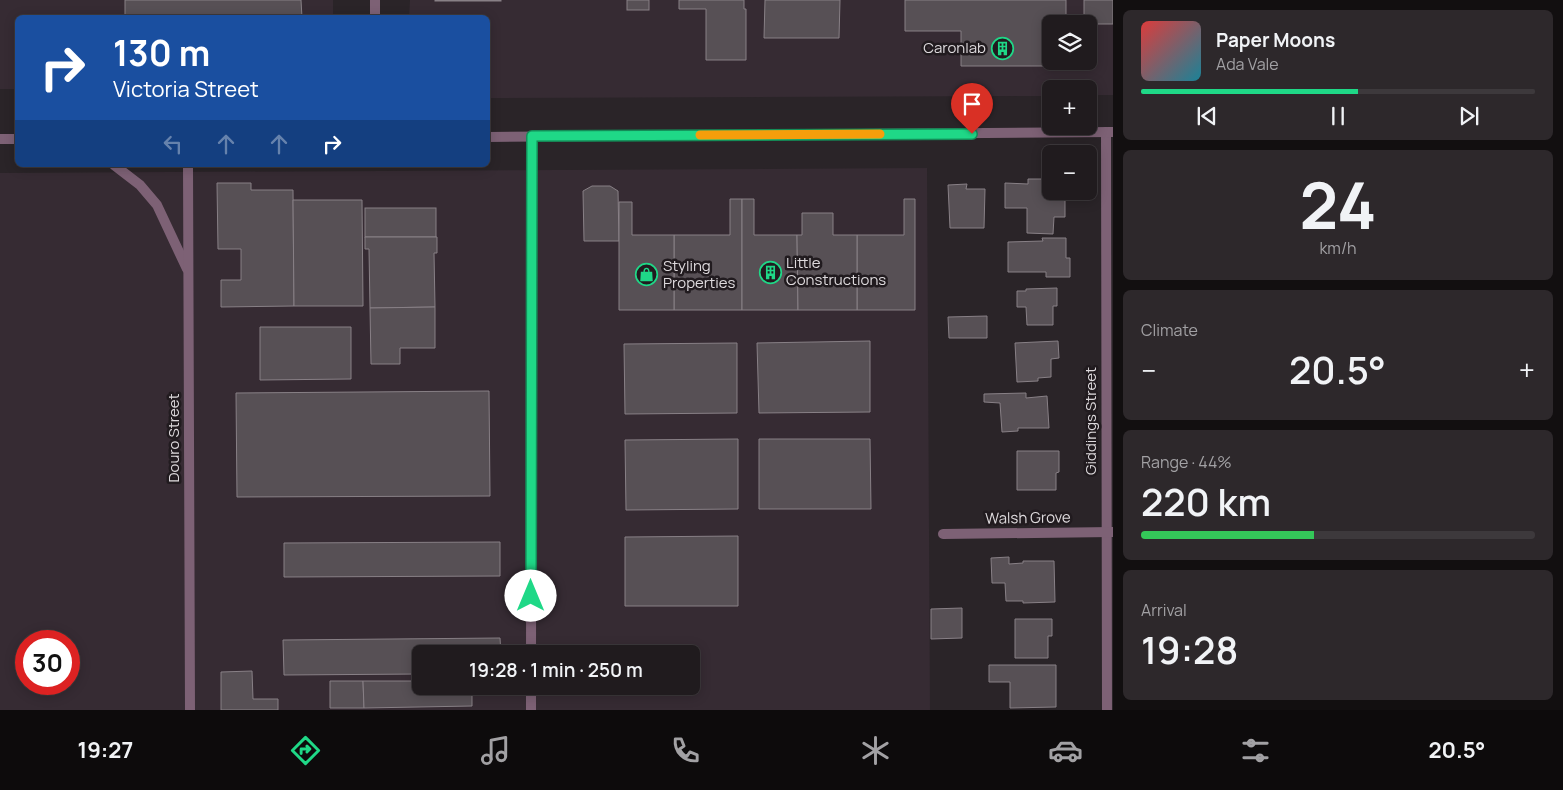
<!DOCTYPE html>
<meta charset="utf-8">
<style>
:root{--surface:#201b1e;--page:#2d282b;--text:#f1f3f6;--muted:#a2a1a4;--line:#3d393c;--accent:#1fd887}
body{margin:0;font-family:Manrope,sans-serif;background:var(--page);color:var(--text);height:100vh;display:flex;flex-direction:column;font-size:19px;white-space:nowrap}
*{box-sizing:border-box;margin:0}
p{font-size:16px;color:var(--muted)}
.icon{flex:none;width:28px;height:28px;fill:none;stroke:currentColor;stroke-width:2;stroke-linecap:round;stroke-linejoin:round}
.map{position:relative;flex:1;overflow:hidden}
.drawer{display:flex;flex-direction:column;gap:10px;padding:10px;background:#120f10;width:450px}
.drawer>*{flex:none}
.top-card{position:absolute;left:15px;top:15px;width:475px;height:152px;border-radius:8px;box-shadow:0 2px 12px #0003,0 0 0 1px var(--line);background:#1a4fa0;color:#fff;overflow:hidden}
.tools{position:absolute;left:1042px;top:15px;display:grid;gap:10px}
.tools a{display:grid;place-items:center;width:55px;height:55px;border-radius:8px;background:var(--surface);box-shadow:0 2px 12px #0003,0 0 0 1px var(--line);font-size:25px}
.speed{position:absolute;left:15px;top:630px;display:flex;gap:10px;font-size:25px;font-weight:700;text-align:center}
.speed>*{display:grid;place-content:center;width:65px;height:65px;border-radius:50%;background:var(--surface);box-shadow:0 2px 12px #0003,0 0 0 1px var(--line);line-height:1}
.speed .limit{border:8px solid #d22;background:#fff;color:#111}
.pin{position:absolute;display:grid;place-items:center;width:42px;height:42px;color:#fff;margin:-51px -21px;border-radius:50% 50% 50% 0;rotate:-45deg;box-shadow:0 0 5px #0007}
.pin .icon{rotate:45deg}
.me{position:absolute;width:55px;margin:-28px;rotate:0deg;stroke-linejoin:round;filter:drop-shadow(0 0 4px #0008)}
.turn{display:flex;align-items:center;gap:18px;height:105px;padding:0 15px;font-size:22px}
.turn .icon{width:65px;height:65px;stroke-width:2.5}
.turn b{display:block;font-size:35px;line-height:42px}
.lanes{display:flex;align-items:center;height:48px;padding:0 15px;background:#0003;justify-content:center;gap:25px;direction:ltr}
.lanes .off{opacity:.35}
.big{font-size:38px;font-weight:600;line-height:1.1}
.drawer .widget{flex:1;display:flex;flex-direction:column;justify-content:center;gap:8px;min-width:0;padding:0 18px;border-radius:8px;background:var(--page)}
.drawer .dial{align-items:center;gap:0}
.dial b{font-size:65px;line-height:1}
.song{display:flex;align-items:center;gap:15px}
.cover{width:60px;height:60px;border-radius:8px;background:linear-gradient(135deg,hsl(0 70% 55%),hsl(190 70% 35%))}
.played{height:5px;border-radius:2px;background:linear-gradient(90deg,var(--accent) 55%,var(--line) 55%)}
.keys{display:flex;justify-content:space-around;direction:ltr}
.heat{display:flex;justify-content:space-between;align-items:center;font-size:28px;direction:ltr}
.charge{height:8px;border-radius:4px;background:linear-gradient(90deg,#34c759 44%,var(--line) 0)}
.trip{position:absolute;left:412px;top:645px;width:288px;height:50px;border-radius:8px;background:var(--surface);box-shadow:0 2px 12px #0003,0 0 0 1px var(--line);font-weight:600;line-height:50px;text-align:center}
.menu{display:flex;height:80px;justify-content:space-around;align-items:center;background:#0d0b0c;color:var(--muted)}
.menu .icon{width:35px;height:35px}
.menu .on{color:var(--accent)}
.menu b{font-size:22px;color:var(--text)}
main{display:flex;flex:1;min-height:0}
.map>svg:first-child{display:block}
.built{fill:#362b33;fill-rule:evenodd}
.building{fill:#575055;stroke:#888086}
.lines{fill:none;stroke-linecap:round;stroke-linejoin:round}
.minor{stroke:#7d6175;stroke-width:10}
.tertiary{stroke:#7d6175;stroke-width:10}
.route-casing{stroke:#148c58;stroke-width:12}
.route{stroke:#1fd887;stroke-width:9}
.slow{stroke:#f59e0b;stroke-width:9}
.labels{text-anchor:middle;stroke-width:5;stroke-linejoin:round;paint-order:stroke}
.poi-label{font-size:15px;fill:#dedadd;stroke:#211b1f;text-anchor:start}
.street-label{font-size:15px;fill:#dedadd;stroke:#211b1f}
</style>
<main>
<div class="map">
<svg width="1113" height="710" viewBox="0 0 1113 710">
<rect width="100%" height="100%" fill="#2a2428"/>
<g class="built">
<polygon points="0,0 333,0 333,17 18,18 17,89 0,89"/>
<path d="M410,0H1113V95H1089V89H1051V96L488,98V18H409ZM1051,24H1089V61H1051Z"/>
<path d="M927,168L930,710H0V173ZM26,641H69V684H26ZM421,654H691V686H421Z"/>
</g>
<g class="building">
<polygon points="125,0 301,0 302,18 125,18"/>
<rect x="435" y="0" width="66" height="1"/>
<rect x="627" y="0" width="22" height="10"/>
<polygon points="679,0 744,0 744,9 746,9 746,60 706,60 706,9 679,9"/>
<polygon points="765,0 840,0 839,38 764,38"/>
<polygon points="905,0 1066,0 1066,24 1051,24 1051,31 1043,31 1043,66 961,66 961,31 905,31"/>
<rect x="1084" y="0" width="29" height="24"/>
<polygon points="1028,179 1051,179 1051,191 1072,191 1072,199 1065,199 1065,217 1054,217 1053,234 1027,233 1027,208 1005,208 1005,183 1028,184"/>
<polygon points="217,183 251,183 251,190 293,190 294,306 221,307 221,280 241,280 241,249 218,249"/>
<polygon points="967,184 966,189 985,189 984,228 950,228 948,185"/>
<polygon points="592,186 610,186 618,191 619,241 584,241 583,191"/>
<polygon points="730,199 742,199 742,310 674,310 674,235 730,235"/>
<polygon points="742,199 754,199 754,235 797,235 798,310 742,310"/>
<polygon points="904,199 915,199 915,310 857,310 857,235 904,235"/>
<polygon points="293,200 362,200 363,306 294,306"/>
<polygon points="619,202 632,202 632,235 674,235 674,310 619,310"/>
<rect x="365" y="208" width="71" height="29"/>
<polygon points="802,213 833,213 833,235 857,235 857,310 798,310 797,235 802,235"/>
<polygon points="365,237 437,237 437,253 434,253 435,307 370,308 369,249 365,249"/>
<polygon points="1042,238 1066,238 1066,258 1070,258 1070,277 1046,277 1046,272 1008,272 1008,242 1043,241"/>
<polygon points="1057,288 1057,306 1053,306 1053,325 1027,325 1026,307 1017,307 1017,291 1026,291 1026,289"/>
<polygon points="435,307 435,348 400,348 400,364 371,364 370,308"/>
<polygon points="987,316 987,338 949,338 948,317"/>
<polygon points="260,327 351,327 351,379 260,380"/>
<polygon points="870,341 870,412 759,413 757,343"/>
<polygon points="1058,341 1059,358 1051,359 1051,377 1038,378 1038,381 1017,382 1015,343"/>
<polygon points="737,343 737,413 625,414 624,344"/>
<polygon points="489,391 490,496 237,497 236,393"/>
<polygon points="1026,393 1026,398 1047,396 1049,428 1018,428 1018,431 1002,432 1000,403 984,402 984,394"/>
<polygon points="738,439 738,509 626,510 625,440"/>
<polygon points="759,439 870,439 871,509 759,509"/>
<polygon points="1017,451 1059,451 1059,472 1056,473 1056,490 1017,490"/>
<polygon points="738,536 738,606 625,606 625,537"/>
<polygon points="500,542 500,576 284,577 284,543"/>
<polygon points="1009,557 1009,564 1023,563 1023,561 1054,561 1055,602 1023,603 1023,601 1006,601 1005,583 992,583 991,558"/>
<polygon points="962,608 962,638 931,639 931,609"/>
<polygon points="1015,619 1052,619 1052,636 1048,636 1048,658 1015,658"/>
<polygon points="500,638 501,654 421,654 421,674 284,675 283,640"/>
<polygon points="989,665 1056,665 1056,707 1010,708 1010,682 989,682"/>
<polygon points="252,671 253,699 278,699 278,710 221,710 221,672"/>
<polygon points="330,681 363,681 364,708 330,708"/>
<polygon points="363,681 421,681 421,686 472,686 472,706 364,708"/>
</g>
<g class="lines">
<g class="minor">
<polyline points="1106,132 1107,710"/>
<polyline points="943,534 1112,532"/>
<polyline points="531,654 532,136"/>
<polyline points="531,710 531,686"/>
</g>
<g class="tertiary">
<polyline points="375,18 375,0"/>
<polyline points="488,137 1113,132"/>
<polyline points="0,139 18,139"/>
<polyline points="114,165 140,185 157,205 187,269"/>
<polyline points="188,165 190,710"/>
</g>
</g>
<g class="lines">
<defs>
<polyline id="route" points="531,596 532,136 972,134"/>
</defs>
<use href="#route" class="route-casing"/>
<use href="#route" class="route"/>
<polyline class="slow" points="700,135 880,134"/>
</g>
<defs>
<symbol id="building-ring" viewBox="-11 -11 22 22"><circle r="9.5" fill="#211b1f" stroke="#1fd887" stroke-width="1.5"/><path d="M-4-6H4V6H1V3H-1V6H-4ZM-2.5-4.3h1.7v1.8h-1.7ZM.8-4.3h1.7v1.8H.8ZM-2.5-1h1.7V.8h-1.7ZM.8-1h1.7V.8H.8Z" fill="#1fd887"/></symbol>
<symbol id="shop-ring" viewBox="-11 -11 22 22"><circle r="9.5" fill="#211b1f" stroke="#1fd887" stroke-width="1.5"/><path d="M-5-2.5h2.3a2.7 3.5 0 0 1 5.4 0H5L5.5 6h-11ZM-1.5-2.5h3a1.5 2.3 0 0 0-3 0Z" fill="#1fd887"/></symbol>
</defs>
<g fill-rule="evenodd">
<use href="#building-ring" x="990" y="36" width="25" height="25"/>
<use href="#building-ring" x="758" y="260" width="25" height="25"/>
<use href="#shop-ring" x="634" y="262" width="25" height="25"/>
</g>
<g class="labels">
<g class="poi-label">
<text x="986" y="53" text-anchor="end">Caronlab</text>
<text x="786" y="268">Little<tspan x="786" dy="17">Constructions</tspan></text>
<text x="663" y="271">Styling<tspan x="663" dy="17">Properties</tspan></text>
</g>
<g class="street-label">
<text transform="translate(1091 421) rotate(-90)" y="5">Giddings Street</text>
<text transform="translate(174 438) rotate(-90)" y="5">Douro Street</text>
<text transform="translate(1028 518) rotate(-1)" y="5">Walsh Grove</text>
</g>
</g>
</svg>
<div class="tools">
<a><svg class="icon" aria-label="layers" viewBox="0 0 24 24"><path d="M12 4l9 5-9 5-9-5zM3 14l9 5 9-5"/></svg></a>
<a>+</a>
<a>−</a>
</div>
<div class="speed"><div class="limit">30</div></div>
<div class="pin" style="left:972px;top:134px;background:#d93025"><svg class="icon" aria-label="arrive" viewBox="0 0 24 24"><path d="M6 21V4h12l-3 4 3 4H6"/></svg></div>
<svg class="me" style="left:531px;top:596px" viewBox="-20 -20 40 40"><circle r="19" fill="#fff"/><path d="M0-13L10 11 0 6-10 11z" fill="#1fd887"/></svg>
<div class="trip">19:28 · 1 min · 250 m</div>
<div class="top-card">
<div class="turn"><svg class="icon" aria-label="right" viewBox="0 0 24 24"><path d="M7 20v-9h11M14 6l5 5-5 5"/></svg><div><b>130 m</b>Victoria Street</div></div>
<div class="lanes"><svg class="icon off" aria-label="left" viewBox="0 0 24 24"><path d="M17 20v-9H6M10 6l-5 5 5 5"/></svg><svg class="icon off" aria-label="ahead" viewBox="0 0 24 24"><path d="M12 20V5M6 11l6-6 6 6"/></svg><svg class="icon off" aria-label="ahead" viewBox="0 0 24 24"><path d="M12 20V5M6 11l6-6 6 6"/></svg><svg class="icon" aria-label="right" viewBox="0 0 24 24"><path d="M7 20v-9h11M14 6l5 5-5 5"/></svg></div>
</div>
</div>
<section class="drawer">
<div class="widget">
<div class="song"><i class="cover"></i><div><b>Paper Moons</b><p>Ada Vale</p></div></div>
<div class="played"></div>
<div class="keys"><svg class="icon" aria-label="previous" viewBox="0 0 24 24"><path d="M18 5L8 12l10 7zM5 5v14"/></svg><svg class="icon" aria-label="pause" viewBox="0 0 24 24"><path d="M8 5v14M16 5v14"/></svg><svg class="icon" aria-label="next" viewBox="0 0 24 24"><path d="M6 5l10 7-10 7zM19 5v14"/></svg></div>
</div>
<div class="widget dial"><b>24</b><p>km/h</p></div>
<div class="widget"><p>Climate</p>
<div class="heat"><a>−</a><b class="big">20.5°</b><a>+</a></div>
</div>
<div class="widget"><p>Range · 44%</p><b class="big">220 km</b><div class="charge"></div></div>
<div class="widget"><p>Arrival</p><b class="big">19:28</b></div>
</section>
</main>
<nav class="menu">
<b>19:27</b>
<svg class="icon on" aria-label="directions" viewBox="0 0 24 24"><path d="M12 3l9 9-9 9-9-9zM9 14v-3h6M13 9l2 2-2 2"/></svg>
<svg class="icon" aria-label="music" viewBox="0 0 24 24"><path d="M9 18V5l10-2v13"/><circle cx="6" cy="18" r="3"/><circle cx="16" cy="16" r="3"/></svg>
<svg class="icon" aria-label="phone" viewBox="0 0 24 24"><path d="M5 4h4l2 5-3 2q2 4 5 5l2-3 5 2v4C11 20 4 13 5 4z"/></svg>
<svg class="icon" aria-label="climate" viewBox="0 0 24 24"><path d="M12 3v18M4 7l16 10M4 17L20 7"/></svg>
<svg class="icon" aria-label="car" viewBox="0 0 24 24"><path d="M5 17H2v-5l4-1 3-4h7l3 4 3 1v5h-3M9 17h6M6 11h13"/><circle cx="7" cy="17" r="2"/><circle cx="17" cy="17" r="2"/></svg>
<svg class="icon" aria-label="filters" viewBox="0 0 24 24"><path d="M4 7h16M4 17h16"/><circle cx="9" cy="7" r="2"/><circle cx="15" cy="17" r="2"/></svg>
<b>20.5°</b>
</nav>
